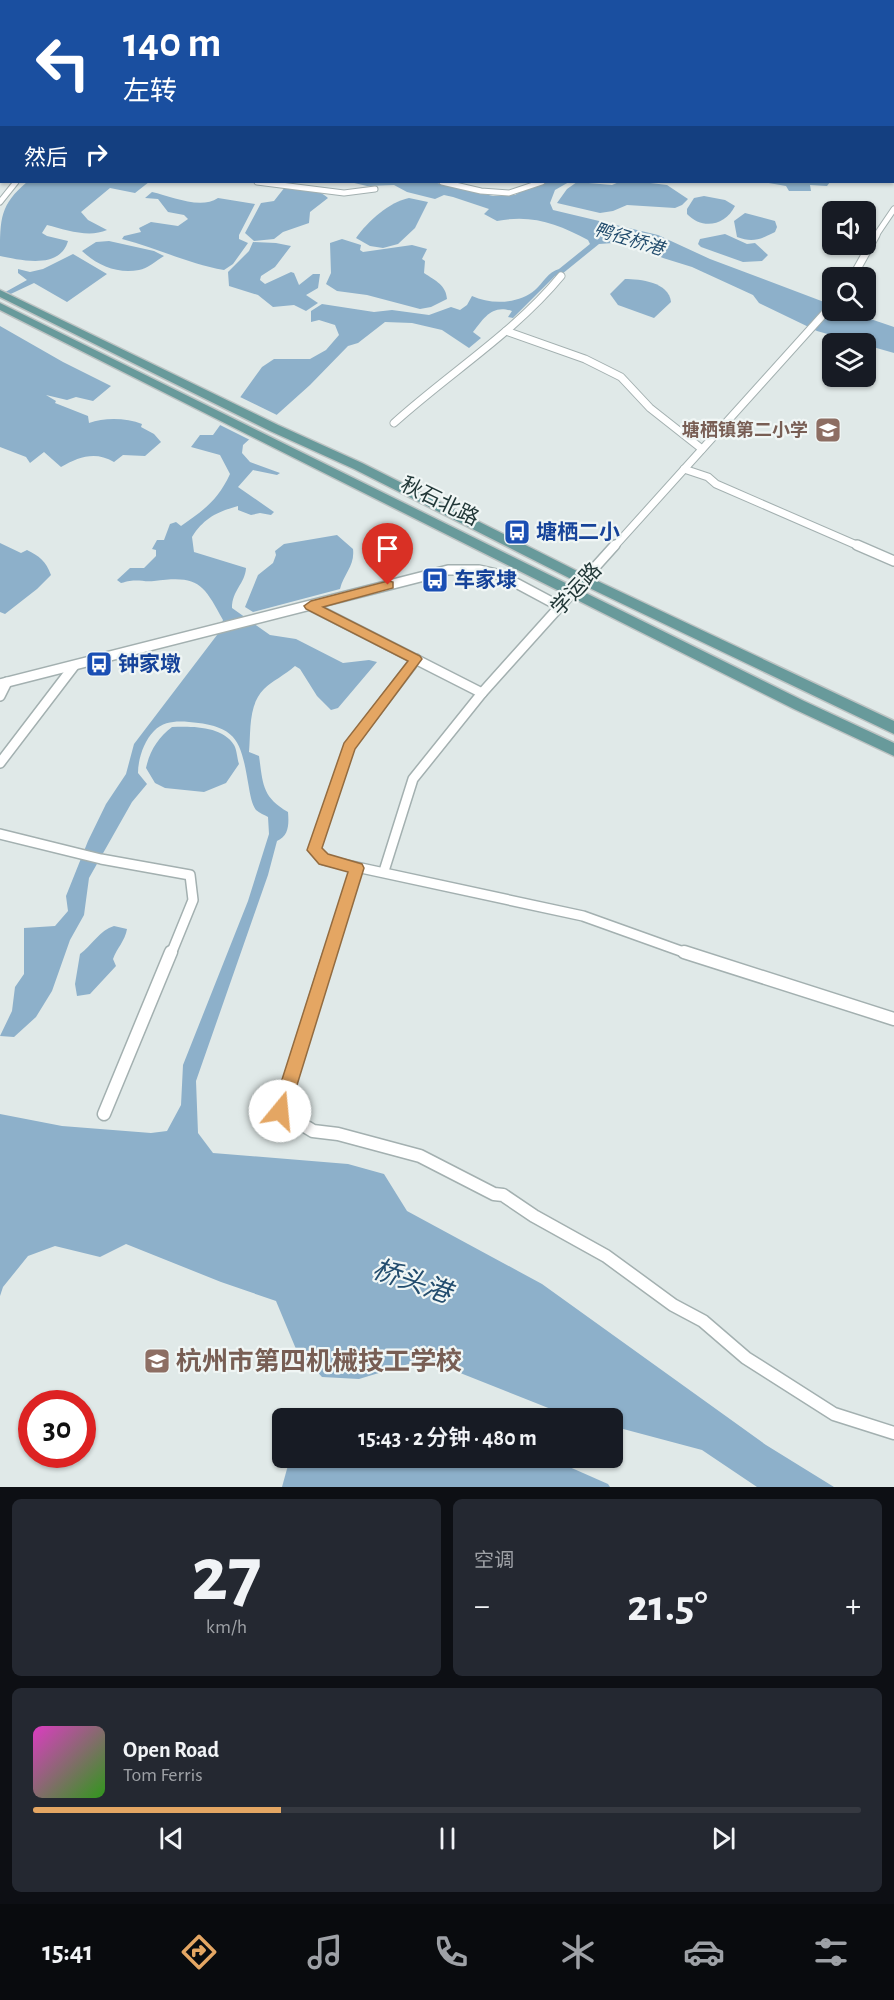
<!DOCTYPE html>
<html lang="zh">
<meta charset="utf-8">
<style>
:root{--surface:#171b24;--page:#242831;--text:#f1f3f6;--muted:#9ea1a6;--line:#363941;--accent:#e4a663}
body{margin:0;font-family:"Alegreya Sans","Noto Sans SC",sans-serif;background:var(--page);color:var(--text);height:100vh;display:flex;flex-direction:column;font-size:22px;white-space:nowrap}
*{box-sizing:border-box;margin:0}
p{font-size:20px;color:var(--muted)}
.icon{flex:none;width:33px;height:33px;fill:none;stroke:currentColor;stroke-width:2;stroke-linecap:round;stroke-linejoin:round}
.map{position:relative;height:1487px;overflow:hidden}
.panel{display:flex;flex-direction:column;gap:12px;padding:12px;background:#0d0f14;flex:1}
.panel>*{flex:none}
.banner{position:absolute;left:0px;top:0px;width:894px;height:183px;box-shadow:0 2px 4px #0004;background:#1a4fa0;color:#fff;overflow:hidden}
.controls{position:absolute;left:822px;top:201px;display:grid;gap:12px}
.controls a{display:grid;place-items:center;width:54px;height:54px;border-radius:9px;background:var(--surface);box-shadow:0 2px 4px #0004;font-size:30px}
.speed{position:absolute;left:18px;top:1390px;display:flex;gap:12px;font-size:30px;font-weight:700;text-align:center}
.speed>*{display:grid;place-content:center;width:78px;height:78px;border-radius:50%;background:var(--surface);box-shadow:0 2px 4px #0004;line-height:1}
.speed .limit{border:9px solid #d22;background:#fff;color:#111}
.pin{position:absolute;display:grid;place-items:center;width:51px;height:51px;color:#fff;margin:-62px -26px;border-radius:50% 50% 50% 0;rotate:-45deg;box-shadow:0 0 6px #0007}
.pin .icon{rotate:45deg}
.me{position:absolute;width:66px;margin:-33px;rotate:17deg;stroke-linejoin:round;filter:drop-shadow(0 0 4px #0008)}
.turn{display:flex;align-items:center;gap:21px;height:126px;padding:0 24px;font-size:27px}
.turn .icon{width:78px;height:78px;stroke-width:2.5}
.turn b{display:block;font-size:42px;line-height:51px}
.then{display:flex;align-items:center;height:57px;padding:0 24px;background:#0003;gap:12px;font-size:22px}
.big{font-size:45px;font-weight:600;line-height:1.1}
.panel .tile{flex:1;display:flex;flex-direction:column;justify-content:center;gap:9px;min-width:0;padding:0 21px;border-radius:9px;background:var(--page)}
.panel .dial{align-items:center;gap:0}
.dial b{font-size:78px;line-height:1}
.song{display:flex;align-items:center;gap:18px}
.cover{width:72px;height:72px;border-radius:9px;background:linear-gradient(135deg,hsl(310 70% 55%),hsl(110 70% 35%))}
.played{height:6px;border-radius:3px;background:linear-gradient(90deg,var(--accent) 30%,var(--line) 30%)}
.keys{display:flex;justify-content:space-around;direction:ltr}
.heat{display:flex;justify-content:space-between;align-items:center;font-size:33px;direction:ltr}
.panel .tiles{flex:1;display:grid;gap:12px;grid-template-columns:1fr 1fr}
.tile:last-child{grid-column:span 2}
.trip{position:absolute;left:272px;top:1408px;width:351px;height:60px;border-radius:9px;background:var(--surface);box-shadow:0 2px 4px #0004;font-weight:600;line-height:60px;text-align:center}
.menu{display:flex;height:96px;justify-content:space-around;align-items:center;background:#090b0e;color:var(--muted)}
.menu .icon{width:42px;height:42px}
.menu .selected{color:var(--accent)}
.menu b{font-size:27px;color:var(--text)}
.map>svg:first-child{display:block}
.water{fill:#8db0ca}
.pier{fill:#e0e9e8}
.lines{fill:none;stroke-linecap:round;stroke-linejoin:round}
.street-far3-casing{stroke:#a3b0b0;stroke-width:7}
.street-far2-casing{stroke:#a3b0b0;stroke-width:9}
.street-far1-casing{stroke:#a3b0b0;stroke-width:12}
.street-casing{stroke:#a3b0b0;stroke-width:15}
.primary-casing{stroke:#bdc3c3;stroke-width:3}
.street-far3{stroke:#fff;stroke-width:5}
.street-far2{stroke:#fff;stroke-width:7}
.street-far1{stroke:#fff;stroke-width:9}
.street{stroke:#fff;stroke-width:12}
.primary{fill:#689a9b;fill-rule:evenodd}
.route{fill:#e4a663;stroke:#946c40;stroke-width:1.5}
.labels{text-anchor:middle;stroke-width:4.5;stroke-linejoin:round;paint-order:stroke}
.far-water-label{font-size:18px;font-style:italic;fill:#234d6e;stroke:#f0f6f5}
.far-education-label{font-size:18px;font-weight:bold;fill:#785e54;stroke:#f0f6f5;text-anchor:end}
.street-label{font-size:21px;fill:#223838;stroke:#f0f6f5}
.transit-label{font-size:21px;font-weight:bold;fill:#164399;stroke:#f0f6f5;text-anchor:start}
.near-education-label{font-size:26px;font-weight:bold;fill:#785e54;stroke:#f0f6f5;text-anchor:start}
.near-water-label{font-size:27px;font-style:italic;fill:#234d6e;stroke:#f0f6f5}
</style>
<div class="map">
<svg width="894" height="1487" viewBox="0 0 894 1487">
<rect width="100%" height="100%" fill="#e0e9e8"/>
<g class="water">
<path d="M27,182H149L135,193L110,188L81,212L88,220L107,230C89,238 66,230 47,225L42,233L47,236L68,241C60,270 20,260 0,256C0,218 0,205 27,182Z"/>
<path d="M350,182H433L493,196L515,195L537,182H569L555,190L550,203L553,210L658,235L710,259L832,305V310L847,311L894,327V353L817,331L759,303L753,295L692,267L663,258L627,242L599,244L562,274L555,276L513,318L508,317L512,311C492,304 484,318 473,332L481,338L469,348L442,330L412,323L385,322L358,343L348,346L310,385L243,445L242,453L250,462L280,473L277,475L253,470L238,487L274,512L271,515L260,513L251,515L238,510V506C217,512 204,518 192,537L194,552L246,568C245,584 232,590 232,608L270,635L296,639L343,663L369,660L377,662L338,708L331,710L317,696L300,669L295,666C285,675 272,681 264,689C248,705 251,731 249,752L259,756C263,784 262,797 288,812C289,824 289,836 277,841L268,875L196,1081L198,1133L213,1153L348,1164L384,1174L407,1211L542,1284L766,1445L834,1487H757L702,1450L612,1426V1419H584L561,1413L425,1359L359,1379L322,1377L296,1349L276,1301L221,1282L126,1244L100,1257L55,1246L28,1256L3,1287L0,1296V1114L62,1126L151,1133L167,1131L181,1105L183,1065L248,901L269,834L268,817C265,815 259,813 256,810C252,805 250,794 249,788C241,743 240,726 189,722C177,721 164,721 154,731C144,741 138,759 138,773L147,784L132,802L89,878L84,915L70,940L52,991L36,1017L14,1037L0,1036L12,1011L15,987L24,974V928L55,926L68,911L66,896L88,841L106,804L126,774L134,744L217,635L223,620C203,583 198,575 154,581C140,582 138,578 121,583L117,580L130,568H144L156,556V550L152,549L157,540H164L170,524L176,522L181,526C204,510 218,500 230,474L220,455L191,447L200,435H213L262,367L274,359H310L326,350L339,335L335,325L319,320L311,322V311L322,304L374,312L392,310L429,315L451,307L460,310L467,305L472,296C491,305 519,304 535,290C543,283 548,272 559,269L590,244L588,240C558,224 532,214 497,221L484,214L489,209L453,197L444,195L435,199L407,192L394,185L367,186Z"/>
<polygon points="577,182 612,185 619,182 642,182 667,185 688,199 682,205 675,208 627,205 613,211 600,213 557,203 567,189"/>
<polygon points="763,182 830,182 827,186 810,185 811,191 789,191 786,186"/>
<path d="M285,187C298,188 318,188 328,198L310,212L309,223L283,232L274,239L254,241L245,233L261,203L274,201Z"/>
<path d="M152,192C171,196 200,210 218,198L255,204L239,235V239L248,243L233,264L224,270C189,264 157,248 122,239L124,236L141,232L139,228L151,222L178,226L188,219L184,215L168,212L158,199L145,198Z"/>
<path d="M704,196L725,200L735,206C725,226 702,230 687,214V209L694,198Z"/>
<path d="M409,198L428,202L415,228L398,244L383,248L370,246L356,238C368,221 389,202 409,198Z"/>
<path d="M745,213L775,221L777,227L775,232C761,239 753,243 737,237L734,221Z"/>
<polygon points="725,234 747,244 755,243 768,255 762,261 743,262 701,247 698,244 700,239"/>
<path d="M342,239L361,245L360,250L363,252L412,245L427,249L422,259L425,261L424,273C436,281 446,285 447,299L431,307L420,309L367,295L337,291L326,284L331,273L330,243Z"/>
<path d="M109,241L154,251L164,256C157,260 147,269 139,270C118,274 98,266 82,251L96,242Z"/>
<polygon points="253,242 276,243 291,246 275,267 261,276 260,280 265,284 291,272 294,273 299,285 313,274 320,274 318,288 306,295 318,303 306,311 294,305 273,307 258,295 229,286 228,272 249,251"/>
<polygon points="73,254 107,274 67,302 34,283 0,299 0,295 27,280 18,273 18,269 30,272 43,269"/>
<path d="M625,279C640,279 669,282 671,302L654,318L618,305L610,294Z"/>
<path d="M0,326L63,362L111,386L93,401L76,397L67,400L46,395L56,401L55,403L88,416L89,423C105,417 127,418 142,424L141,427L154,434L161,442L145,456L123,455L114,462C95,451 79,457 61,467L44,452L30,463L26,457L0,447Z"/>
<path d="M337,535L353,549C355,566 344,573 340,589L253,612L245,607L258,575L273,563L276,555L275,551L284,544Z"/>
<path d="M0,543L21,553L27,550C39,556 46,561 51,575L37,589L5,614L0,612Z"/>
<path d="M172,727C191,726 223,726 234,745C237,750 237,758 239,764L226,783L204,792L165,788L155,783L146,768C150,750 158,738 172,727Z"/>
<path d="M114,926L127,929C125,941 117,948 113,959L116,966L90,994L77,996L75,984L80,954C92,945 100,930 114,926Z"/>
<polygon points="427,1409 451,1419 377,1419"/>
<polygon points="290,1458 549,1458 608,1484 610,1487 282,1487"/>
</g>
<polygon class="pier" points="238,396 279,416 252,441 218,424"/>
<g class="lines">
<defs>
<g id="street-far3">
<polyline points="257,182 344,193 375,189"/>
<polyline points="442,182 481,191 509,193 542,182"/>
<polyline points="0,202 16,182"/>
<polyline points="875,237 894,209"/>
</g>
<g id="street-far2">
<polyline points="852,278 876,235"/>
<polyline points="506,331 585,359 621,377 650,408 702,449"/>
<path d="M394,423C448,374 515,332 561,276"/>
<polyline points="684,469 708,477 716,484 861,547"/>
<polyline points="614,547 832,305"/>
</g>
<g id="street-far1">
<polyline points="857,545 894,561"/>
<polyline points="311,606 482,693"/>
<polyline points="416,659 349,747 314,850 324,860 583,916 689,954"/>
<polyline points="0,684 448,570 479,570 501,575 559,606"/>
<polyline points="0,696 7,682"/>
<polyline points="0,763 74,666"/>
<polyline points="0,834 101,859 190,875 193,900 171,954"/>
<polyline points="384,871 413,779 482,693 615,545"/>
<polyline points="330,954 357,868"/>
</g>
<g id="street">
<polyline points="330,952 280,1111 313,1131 338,1134 420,1156 494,1194 503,1195 534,1216 606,1256 673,1305 703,1321 746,1358 834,1414 894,1433"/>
<polyline points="684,952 894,1019"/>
<polyline points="104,1114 171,952"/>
</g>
<g id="primary">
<polygon points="0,290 278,425 362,463 589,577 894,721 894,734 579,583 354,469 270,431 0,297"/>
<polygon points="0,303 804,701 894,743 894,756 794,709 0,310"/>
</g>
</defs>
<use href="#street-far3" class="street-far3-casing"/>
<use href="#street-far2" class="street-far2-casing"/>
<use href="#street-far1" class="street-far1-casing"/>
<use href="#street" class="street-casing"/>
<use href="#primary" class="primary-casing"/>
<use href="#street-far3" class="street-far3"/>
<use href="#street-far2" class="street-far2"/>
<use href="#street-far1" class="street-far1"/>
<use href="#street" class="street"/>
<use href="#primary" class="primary"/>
</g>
<polygon class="route" points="388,581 393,582 393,588 323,607 420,656 422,659 355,749 322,848 328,854 362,864 364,868 289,1111 287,1117 280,1119 274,1117 272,1111 348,872 319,864 307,850 344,743 408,661 306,609 304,606 311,601"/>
<defs>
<symbol id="school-square" viewBox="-11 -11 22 22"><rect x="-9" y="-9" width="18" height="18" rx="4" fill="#8d6e63" stroke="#f0f6f5"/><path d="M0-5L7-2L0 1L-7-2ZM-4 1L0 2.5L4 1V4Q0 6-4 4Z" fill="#fff"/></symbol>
<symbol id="bus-square" viewBox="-11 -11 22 22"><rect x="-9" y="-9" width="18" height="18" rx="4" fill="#1a4fb4" stroke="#f0f6f5"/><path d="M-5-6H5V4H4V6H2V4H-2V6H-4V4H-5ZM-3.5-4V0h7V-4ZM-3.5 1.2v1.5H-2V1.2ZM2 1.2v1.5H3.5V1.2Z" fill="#fff"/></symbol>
</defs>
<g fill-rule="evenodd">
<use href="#school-square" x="813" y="415" width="30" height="30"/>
<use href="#bus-square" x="502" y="517" width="30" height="30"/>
<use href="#bus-square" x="420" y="565" width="30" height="30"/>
<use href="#bus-square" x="84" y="649" width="30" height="30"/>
<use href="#school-square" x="142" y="1346" width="30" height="30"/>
</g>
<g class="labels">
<g class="far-water-label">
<text transform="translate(629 239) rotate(17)" y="6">鸭径桥港</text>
</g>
<g class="far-education-label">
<text x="808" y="436">塘栖镇第二小学</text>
</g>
<g class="street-label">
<text transform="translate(440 501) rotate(26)" y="7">秋石北路</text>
<text transform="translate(576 589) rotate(-47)" y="7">学运路</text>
</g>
<g class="transit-label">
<text x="536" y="539">塘栖二小</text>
<text x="454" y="587">车家埭</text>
<text x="118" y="671">钟家墩</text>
</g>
<g class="near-education-label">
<text x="176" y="1370">杭州市第四机械技工学校</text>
</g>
<g class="near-water-label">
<text transform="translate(412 1281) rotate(19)" y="9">桥头港</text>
</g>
</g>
</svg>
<div class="controls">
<a><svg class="icon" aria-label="sound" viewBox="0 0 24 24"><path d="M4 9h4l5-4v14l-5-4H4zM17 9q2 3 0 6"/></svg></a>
<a><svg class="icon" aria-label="search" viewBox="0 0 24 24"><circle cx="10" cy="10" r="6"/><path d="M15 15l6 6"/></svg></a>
<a><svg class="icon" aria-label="layers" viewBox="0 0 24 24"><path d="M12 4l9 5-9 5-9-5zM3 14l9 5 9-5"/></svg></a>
</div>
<div class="speed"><div class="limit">30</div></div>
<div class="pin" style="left:388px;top:585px;background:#d93025"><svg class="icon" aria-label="arrive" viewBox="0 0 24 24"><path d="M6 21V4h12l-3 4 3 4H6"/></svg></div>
<svg class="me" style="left:280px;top:1111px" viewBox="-20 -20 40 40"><circle r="19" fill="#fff"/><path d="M0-13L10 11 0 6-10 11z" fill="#e4a663"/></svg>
<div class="trip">15:43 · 2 分钟 · 480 m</div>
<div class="banner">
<div class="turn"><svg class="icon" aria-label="left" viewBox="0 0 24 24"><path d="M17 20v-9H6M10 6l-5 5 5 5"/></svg><div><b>140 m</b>左转</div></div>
<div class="then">然后<svg class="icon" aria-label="right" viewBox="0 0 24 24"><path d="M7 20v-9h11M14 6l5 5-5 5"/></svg></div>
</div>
</div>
<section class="panel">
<div class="tiles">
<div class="tile dial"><b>27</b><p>km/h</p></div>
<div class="tile"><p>空调</p>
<div class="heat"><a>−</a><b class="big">21.5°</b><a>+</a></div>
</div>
<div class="tile">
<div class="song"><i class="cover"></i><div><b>Open Road</b><p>Tom Ferris</p></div></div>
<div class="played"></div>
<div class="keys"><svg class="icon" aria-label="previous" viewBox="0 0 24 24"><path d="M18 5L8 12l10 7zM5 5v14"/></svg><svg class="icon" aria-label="pause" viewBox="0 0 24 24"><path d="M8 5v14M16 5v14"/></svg><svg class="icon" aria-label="next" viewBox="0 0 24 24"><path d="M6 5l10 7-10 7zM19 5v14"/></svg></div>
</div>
</div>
</section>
<nav class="menu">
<b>15:41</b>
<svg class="icon selected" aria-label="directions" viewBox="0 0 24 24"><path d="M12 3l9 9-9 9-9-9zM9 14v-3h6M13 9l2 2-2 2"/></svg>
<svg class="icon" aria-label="music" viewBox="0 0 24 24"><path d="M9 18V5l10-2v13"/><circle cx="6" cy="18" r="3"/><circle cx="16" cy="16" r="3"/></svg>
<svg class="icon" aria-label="phone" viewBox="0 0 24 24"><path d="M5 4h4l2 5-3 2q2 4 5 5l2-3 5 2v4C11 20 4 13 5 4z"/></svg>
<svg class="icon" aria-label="climate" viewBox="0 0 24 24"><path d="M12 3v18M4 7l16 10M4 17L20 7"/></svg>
<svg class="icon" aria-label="car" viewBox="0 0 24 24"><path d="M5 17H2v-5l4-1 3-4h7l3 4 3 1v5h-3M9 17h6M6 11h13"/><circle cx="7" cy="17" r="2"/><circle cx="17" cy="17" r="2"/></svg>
<svg class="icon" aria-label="filters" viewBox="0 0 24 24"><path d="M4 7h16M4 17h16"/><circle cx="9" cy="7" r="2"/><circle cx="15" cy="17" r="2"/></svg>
</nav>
